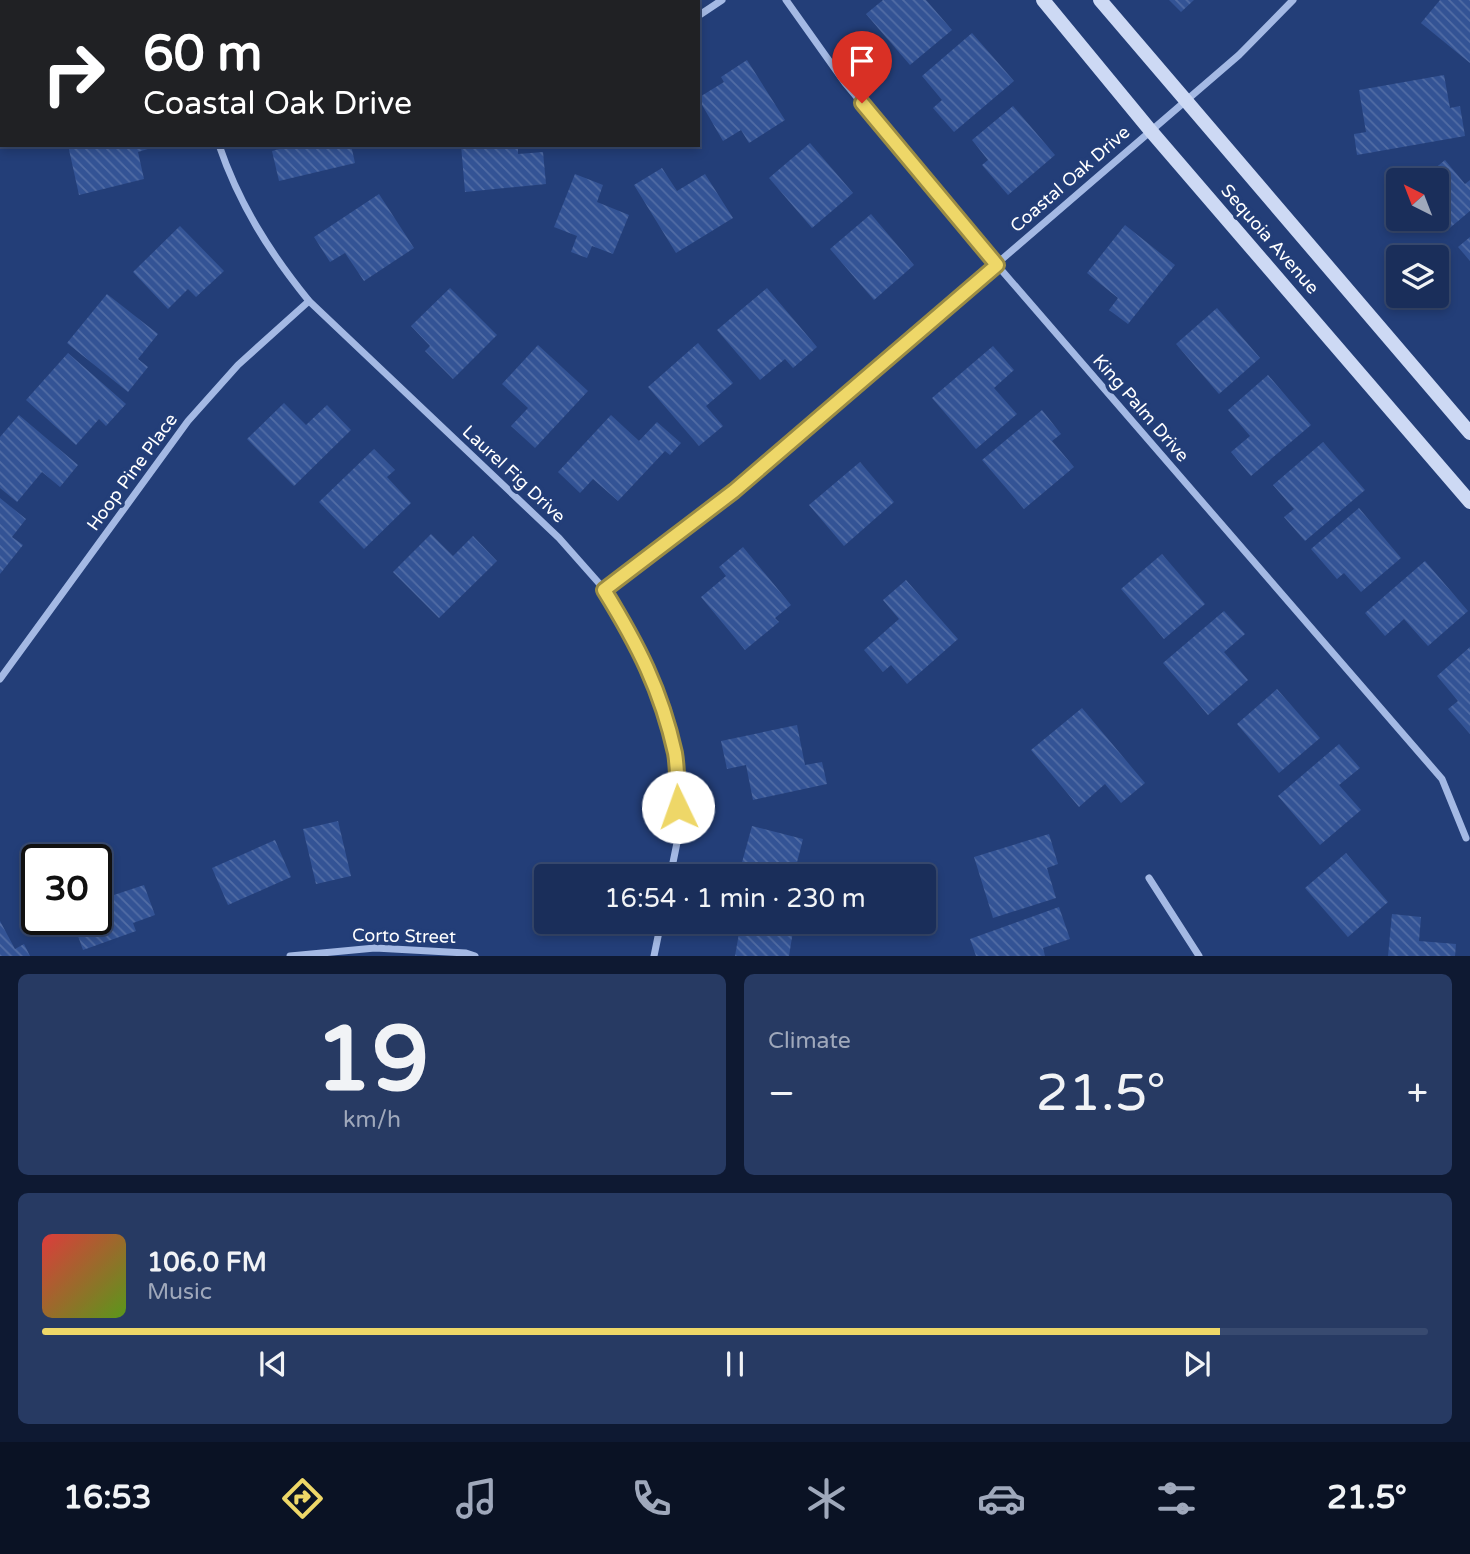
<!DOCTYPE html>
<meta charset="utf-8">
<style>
:root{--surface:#1a2e5a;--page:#273a63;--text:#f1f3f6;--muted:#9fa8bb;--line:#384a70;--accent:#eed768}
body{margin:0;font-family:"Varela Round",sans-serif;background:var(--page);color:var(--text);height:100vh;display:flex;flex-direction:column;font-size:26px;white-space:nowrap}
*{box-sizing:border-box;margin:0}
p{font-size:23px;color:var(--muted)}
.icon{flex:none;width:38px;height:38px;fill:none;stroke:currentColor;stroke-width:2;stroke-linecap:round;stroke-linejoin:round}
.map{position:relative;height:956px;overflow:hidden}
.side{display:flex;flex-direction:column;gap:18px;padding:18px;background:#0e1932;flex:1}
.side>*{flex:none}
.banner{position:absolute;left:0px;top:0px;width:700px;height:147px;box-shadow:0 4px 10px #0003,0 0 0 2px var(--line);background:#202124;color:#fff;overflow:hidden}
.needle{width:46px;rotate:318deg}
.fabs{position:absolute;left:1386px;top:168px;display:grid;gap:14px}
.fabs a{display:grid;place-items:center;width:63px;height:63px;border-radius:7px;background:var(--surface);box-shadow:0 4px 10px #0003,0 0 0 2px var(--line);font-size:35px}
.speed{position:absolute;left:21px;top:844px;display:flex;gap:14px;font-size:35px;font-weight:700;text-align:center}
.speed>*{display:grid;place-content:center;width:91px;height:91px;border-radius:50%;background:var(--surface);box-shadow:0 4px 10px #0003,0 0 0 2px var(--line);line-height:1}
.speed .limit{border:4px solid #111;border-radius:10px;background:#fff;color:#111}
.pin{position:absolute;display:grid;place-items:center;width:60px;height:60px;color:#fff;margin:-72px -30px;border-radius:50% 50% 50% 0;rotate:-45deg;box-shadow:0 0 7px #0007}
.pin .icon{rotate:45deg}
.me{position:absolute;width:77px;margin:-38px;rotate:357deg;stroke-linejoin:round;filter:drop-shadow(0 0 5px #0008)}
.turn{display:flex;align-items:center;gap:24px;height:147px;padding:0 28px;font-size:32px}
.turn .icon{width:91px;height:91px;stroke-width:2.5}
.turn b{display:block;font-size:49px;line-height:60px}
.big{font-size:52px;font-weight:600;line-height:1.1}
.side .card{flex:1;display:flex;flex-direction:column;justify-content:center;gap:10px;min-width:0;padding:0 24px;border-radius:10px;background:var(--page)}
.side .dial{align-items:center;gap:0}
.dial b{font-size:91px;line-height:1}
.song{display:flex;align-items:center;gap:21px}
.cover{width:84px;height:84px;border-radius:10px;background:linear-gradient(135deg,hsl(0 70% 55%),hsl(90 70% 35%))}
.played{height:7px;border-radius:4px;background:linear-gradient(90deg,var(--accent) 85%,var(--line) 85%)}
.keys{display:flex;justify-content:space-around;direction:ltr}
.heat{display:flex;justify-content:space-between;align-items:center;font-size:38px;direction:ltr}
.side .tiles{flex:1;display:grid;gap:18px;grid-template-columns:1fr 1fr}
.card:last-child{grid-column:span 2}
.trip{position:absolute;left:534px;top:864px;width:402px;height:70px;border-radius:7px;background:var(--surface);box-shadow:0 4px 10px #0003,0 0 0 2px var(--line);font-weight:600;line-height:70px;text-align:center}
.tab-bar{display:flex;height:112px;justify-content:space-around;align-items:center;background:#0a1224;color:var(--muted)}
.tab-bar .icon{width:49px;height:49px}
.tab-bar .on{color:var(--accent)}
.tab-bar b{font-size:32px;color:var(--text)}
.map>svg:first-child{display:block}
.building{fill:url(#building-back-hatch)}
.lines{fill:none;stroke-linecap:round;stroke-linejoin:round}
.street{stroke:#a4b9e4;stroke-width:7}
.secondary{stroke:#cdd9f4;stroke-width:14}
.route-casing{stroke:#9b8c44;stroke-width:18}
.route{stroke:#eed768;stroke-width:12}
.labels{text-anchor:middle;stroke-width:7;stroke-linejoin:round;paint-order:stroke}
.street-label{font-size:18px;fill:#fff;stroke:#233e78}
</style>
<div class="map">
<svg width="1470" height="956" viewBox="0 0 1470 956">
<defs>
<pattern id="building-back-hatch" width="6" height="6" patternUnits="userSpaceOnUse" patternTransform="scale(1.75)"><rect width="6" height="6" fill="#335395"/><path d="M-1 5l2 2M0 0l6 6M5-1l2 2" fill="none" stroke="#526da5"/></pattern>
</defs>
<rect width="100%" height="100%" fill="#233e78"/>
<g class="building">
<polygon points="883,0 926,0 952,30 910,65 866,14"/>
<polygon points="1169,0 1194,0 1181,12"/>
<polygon points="1440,0 1470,0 1470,63 1421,23"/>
<polygon points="972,33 1014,81 954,132 933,108 942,100 922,76"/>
<polygon points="747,60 785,120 749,143 741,130 723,141 698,98 724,82 721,77"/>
<polygon points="1444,75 1450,108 1460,106 1465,136 1357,155 1354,134 1366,132 1359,90"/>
<polygon points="1013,106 1055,155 1008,195 982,165 988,160 972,140"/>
<polygon points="810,143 853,193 812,228 769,178"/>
<polygon points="68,145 150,145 151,148 138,152 144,179 79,195"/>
<polygon points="294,145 351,145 355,163 279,181 272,151"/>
<polygon points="461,145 518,145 518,154 543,152 546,184 465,192"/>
<polygon points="1445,160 1465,184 1470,180 1470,211 1445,232 1434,219 1437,219 1437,180 1421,180"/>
<polygon points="662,168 677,191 705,174 733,218 676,253 634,185"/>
<polygon points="575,174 603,185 597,202 629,215 613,254 592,246 587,258 571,252 577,236 554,227"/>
<polygon points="379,194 414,248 364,281 345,253 330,262 314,237"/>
<polygon points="871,214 914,265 874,300 830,249"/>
<polygon points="1125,225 1175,265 1128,324 1109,310 1118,298 1087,273"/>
<polygon points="180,226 224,271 196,297 188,289 168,309 133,272"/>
<polygon points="1470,237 1470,261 1458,247"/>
<polygon points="450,288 497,335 453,379 425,351 430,346 411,326"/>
<polygon points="767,288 817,347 793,368 785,359 760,380 717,330"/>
<polygon points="107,294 158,334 138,359 148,367 128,392 67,343"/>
<polygon points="1217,308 1260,358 1219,394 1176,344"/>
<polygon points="698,343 733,383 706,406 723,426 699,446 648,387"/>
<polygon points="538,345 588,391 535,448 511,426 528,408 502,384"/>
<polygon points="993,346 1014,370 994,388 1017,414 976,449 932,398"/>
<polygon points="68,353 126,404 106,426 99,419 76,445 26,400"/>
<polygon points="1268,375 1311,425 1251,476 1231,452 1250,436 1228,410"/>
<polygon points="284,403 306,425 327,405 351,430 294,486 247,439"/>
<polygon points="1042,410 1061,434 1052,441 1074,467 1024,509 982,460"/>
<polygon points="19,415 78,465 60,487 42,472 17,502 0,488 0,437"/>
<polygon points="611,415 639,441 657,422 681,443 670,455 665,451 618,501 593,479 580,493 558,472"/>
<polygon points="1323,442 1365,490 1305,541 1284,517 1294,509 1273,485"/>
<polygon points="374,449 395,470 387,477 411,503 364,549 319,502"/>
<polygon points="860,462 894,502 844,546 809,505"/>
<polygon points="0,498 26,519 12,537 23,545 0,574"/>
<polygon points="1359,508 1401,558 1361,592 1344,573 1337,579 1311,549"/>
<polygon points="431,534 453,556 473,536 497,561 439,618 393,572"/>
<polygon points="743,547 791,605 775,618 779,622 745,650 701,597 726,576 719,567"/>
<polygon points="1162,554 1205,604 1164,639 1121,589"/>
<polygon points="1425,561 1468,611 1428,646 1404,619 1385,636 1365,613"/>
<polygon points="906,580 958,639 907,684 891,665 883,672 864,650 899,619 883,600"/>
<polygon points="1224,611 1245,634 1224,652 1248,680 1208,715 1163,663"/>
<polygon points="1470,647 1470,734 1448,709 1458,701 1437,676"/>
<polygon points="1277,689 1320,738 1279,773 1237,724"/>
<polygon points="1082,708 1145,783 1121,803 1105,784 1079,807 1031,750"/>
<polygon points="797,725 805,765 822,762 827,784 753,800 746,765 727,769 721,741"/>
<polygon points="1339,744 1360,768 1339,785 1361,810 1320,845 1278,796"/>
<polygon points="338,821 351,876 316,884 303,829"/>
<polygon points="752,826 803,839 795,870 812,873 811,877 738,877"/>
<polygon points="1049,834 1058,864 1047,868 1056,898 993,918 974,857"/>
<polygon points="275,840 291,877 228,905 212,868"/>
<polygon points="1346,853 1388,902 1348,937 1305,888"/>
<polygon points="144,885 155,915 133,923 136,931 83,950 72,919 96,919 96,901"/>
<polygon points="1059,907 1070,939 1043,948 1045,956 976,956 970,939"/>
<polygon points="1392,914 1421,917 1419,941 1456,944 1455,956 1388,956"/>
<polygon points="0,921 15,949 24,944 30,956 0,956"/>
<polygon points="741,922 793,931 789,956 735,956"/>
</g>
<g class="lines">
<g class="street">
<polyline points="194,0 194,2"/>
<polyline points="786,0 845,83 997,265 1442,779 1466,838"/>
<polyline points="698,16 722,0"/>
<path d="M219,145C239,204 270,253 309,301L559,538L605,590L630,632L655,682L675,756L679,833L670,877"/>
<polyline points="605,590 734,490 1239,55 1293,0"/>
<polyline points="0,679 188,421 238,365 309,301"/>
<polyline points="1149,878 1199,956"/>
<polyline points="290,956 375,948 466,953 475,956"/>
<polyline points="654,956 661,922"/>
</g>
<g class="secondary">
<polyline points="1043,0 1150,130 1470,502"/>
<polyline points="1100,0 1470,433"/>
</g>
</g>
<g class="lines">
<defs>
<path id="route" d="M678,807C677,789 678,770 675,753C661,690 638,645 604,590L734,491L997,265L862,103"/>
</defs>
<use href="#route" class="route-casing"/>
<use href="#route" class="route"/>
</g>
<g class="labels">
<g class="street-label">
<text transform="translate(1070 179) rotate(-41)" y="6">Coastal Oak Drive</text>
<text transform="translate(1270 239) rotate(49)" y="6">Sequoia Avenue</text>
<text transform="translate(1141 408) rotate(49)" y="6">King Palm Drive</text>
<text transform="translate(132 472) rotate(-54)" y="6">Hoop Pine Place</text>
<text transform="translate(514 474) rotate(43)" y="6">Laurel Fig Drive</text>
<text transform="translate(404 936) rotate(1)" y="6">Corto Street</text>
</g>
</g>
</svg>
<div class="fabs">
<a><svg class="needle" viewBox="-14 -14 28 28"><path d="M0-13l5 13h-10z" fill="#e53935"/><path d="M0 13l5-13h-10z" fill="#9fa8bb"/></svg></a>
<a><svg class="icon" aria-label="layers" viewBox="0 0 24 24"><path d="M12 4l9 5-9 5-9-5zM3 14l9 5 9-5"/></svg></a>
</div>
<div class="speed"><div class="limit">30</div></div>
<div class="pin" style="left:862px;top:103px;background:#d93025"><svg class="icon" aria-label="arrive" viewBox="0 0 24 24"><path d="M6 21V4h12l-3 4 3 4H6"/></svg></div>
<svg class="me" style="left:678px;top:807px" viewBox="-20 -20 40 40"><circle r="19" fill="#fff"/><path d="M0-13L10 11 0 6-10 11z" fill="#eed768"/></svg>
<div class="trip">16:54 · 1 min · 230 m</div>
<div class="banner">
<div class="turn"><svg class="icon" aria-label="right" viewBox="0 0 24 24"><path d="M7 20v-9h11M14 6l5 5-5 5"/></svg><div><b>60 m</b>Coastal Oak Drive</div></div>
</div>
</div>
<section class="side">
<div class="tiles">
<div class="card dial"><b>19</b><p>km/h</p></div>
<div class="card"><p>Climate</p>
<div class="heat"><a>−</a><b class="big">21.5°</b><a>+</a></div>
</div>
<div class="card">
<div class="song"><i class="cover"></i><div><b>106.0 FM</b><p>Music</p></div></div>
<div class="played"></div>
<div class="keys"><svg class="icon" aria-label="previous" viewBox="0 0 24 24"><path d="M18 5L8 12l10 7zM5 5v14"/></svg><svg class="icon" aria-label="pause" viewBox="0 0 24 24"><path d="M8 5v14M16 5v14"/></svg><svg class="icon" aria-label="next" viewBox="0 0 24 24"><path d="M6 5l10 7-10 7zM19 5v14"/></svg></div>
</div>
</div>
</section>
<nav class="tab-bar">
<b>16:53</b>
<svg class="icon on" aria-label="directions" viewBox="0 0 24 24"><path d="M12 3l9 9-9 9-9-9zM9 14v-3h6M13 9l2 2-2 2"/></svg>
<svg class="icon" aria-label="music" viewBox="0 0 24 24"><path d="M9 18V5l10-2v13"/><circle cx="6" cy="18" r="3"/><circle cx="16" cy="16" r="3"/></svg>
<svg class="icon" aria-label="phone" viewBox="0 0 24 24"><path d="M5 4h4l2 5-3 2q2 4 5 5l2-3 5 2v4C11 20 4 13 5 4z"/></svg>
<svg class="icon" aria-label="climate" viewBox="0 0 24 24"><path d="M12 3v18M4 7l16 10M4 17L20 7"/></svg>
<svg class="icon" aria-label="car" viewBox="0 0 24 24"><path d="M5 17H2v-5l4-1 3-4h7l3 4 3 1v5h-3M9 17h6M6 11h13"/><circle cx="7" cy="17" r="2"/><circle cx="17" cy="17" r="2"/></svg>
<svg class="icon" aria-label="filters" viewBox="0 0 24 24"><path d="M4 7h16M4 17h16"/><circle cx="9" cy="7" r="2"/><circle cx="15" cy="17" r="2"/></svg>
<b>21.5°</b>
</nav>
